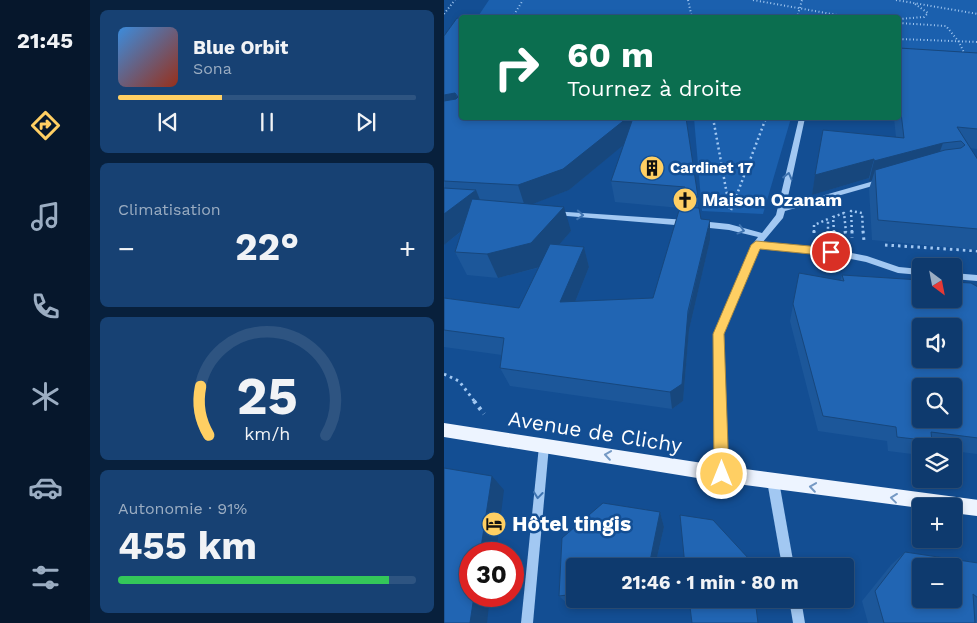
<!DOCTYPE html>
<html lang="fr">
<meta charset="utf-8">
<style>
:root{--surface:#0e3a6e;--page:#174173;--text:#f1f3f6;--muted:#9badc2;--line:#2e5481;--accent:#ffcf63}
body{margin:0;font-family:"Work Sans",sans-serif;background:var(--page);color:var(--text);height:100vh;display:flex;flex-direction:column;font-size:19px;white-space:nowrap}
*{box-sizing:border-box;margin:0}
p{font-size:16px;color:var(--muted)}
.icon{flex:none;width:28px;height:28px;fill:none;stroke:currentColor;stroke-width:2;stroke-linecap:round;stroke-linejoin:round}
.map{position:relative;flex:1;overflow:hidden}
.panel{display:flex;flex-direction:column;gap:10px;padding:10px;background:#08203c;width:354px}
.panel>*{flex:none}
.hud{position:absolute;left:15px;top:15px;width:442px;height:105px;border-radius:5px;box-shadow:0 2px 8px #0003,0 0 0 1px var(--line);background:#0b6e4f;color:#fff;overflow:hidden}
.needle{width:32px;rotate:148deg}
.fabs{position:absolute;left:468px;top:258px;display:grid;gap:10px}
.fabs a{display:grid;place-items:center;width:50px;height:50px;border-radius:5px;background:var(--surface);box-shadow:0 2px 8px #0003,0 0 0 1px var(--line);font-size:25px}
.speed{position:absolute;left:15px;top:542px;display:flex;gap:10px;font-size:25px;font-weight:700;text-align:center}
.speed>*{display:grid;place-content:center;width:65px;height:65px;border-radius:50%;background:var(--surface);box-shadow:0 2px 8px #0003,0 0 0 1px var(--line);line-height:1}
.speed .limit{border:8px solid #d22;background:#fff;color:#111}
.pin{position:absolute;display:grid;place-items:center;width:42px;height:42px;color:#fff;margin:-21px;border:2px solid #fff;border-radius:50%;box-shadow:0 1px 5px #0007}
.me{position:absolute;width:55px;margin:-28px;rotate:0deg;stroke-linejoin:round;filter:drop-shadow(0 0 4px #0008)}
.turn{display:flex;align-items:center;gap:18px;height:105px;padding:0 25px;font-size:22px}
.turn .icon{width:65px;height:65px;stroke-width:2.5}
.turn b{display:block;font-size:35px;line-height:42px}
.big{font-size:38px;font-weight:700;line-height:1.1}
.panel .card{flex:1;display:flex;flex-direction:column;justify-content:center;gap:8px;min-width:0;padding:0 18px;border-radius:8px;background:var(--page)}
.panel .dial{align-items:center;gap:0}
.dial svg{height:130px;overflow:visible;fill:none;stroke:var(--line);stroke-width:7;stroke-linecap:round;text-anchor:middle}
.dial text{fill:var(--text);stroke:none}
.song{display:flex;align-items:center;gap:15px}
.cover{width:60px;height:60px;border-radius:8px;background:linear-gradient(135deg,hsl(210 70% 55%),hsl(10 70% 35%))}
.played{height:5px;border-radius:2px;background:linear-gradient(90deg,var(--accent) 35%,var(--line) 35%)}
.keys{display:flex;justify-content:space-around;direction:ltr}
.heat{display:flex;justify-content:space-between;align-items:center;font-size:28px;direction:ltr}
.charge{height:8px;border-radius:4px;background:linear-gradient(90deg,#34c759 91%,var(--line) 0)}
.trip{position:absolute;left:122px;top:558px;width:288px;height:50px;border-radius:5px;background:var(--surface);box-shadow:0 2px 8px #0003,0 0 0 1px var(--line);font-weight:700;line-height:50px;text-align:center}
main{display:flex;flex:1;min-height:0}
.tabs{display:flex;flex-direction:column;width:90px;justify-content:space-around;align-items:center;background:#06172c;color:var(--muted)}
.tabs .icon{width:35px;height:35px}
.tabs .selected{color:var(--accent)}
.tabs b{font-size:22px;color:var(--text)}
.map>svg:first-child{display:block}
.green{fill:#1b60ae}
.lines{fill:none;stroke-linecap:round;stroke-linejoin:round}
.path-far3{stroke:#a2c8f2;stroke-width:2;stroke-dasharray:1 2.5;stroke-linecap:butt}
.path-far2{stroke:#a2c8f2;stroke-width:2.5;stroke-dasharray:2 3;stroke-linecap:butt}
.path-far1{stroke:#a2c8f2;stroke-width:3;stroke-dasharray:2.5 4;stroke-linecap:butt}
.path{stroke:#a2c8f2;stroke-width:4;stroke-dasharray:3 5;stroke-linecap:butt}
.minor{fill:#a2c8f2;fill-rule:evenodd}
.major{fill:#edf4ff;fill-rule:evenodd}
.wall{fill:#1c579a;fill-rule:evenodd}
.shaded-wall{fill:#17477d}
.building{fill:#2165b3;stroke:#17477d;fill-rule:evenodd}
.oneway{stroke:#3e73b0}
.oneway2{stroke:#7599c4}
.route{fill:#ffcf63;stroke:#a68740}
.labels{text-anchor:middle;stroke-width:5;stroke-linejoin:round;paint-order:stroke}
.far-poi-label{font-size:15px;font-weight:bold;fill:#fff;stroke:#134e93;text-anchor:start}
.poi-label{font-size:18px;font-weight:bold;fill:#fff;stroke:#134e93;text-anchor:start}
.near-street-label{font-size:21px;fill:#fff;stroke:#134e93}
.near-poi-label{font-size:21px;font-weight:bold;fill:#fff;stroke:#134e93;text-anchor:start}
</style>
<main>
<nav class="tabs">
<b>21:45</b>
<svg class="icon selected" aria-label="directions" viewBox="0 0 24 24"><path d="M12 3l9 9-9 9-9-9zM9 14v-3h6M13 9l2 2-2 2"/></svg>
<svg class="icon" aria-label="music" viewBox="0 0 24 24"><path d="M9 18V5l10-2v13"/><circle cx="6" cy="18" r="3"/><circle cx="16" cy="16" r="3"/></svg>
<svg class="icon" aria-label="phone" viewBox="0 0 24 24"><path d="M5 4h4l2 5-3 2q2 4 5 5l2-3 5 2v4C11 20 4 13 5 4z"/></svg>
<svg class="icon" aria-label="climate" viewBox="0 0 24 24"><path d="M12 3v18M4 7l16 10M4 17L20 7"/></svg>
<svg class="icon" aria-label="car" viewBox="0 0 24 24"><path d="M5 17H2v-5l4-1 3-4h7l3 4 3 1v5h-3M9 17h6M6 11h13"/><circle cx="7" cy="17" r="2"/><circle cx="17" cy="17" r="2"/></svg>
<svg class="icon" aria-label="filters" viewBox="0 0 24 24"><path d="M4 7h16M4 17h16"/><circle cx="9" cy="7" r="2"/><circle cx="15" cy="17" r="2"/></svg>
</nav>
<section class="panel">
<div class="card">
<div class="song"><i class="cover"></i><div><b>Blue Orbit</b><p>Sona</p></div></div>
<div class="played"></div>
<div class="keys"><svg class="icon" aria-label="previous" viewBox="0 0 24 24"><path d="M18 5L8 12l10 7zM5 5v14"/></svg><svg class="icon" aria-label="pause" viewBox="0 0 24 24"><path d="M8 5v14M16 5v14"/></svg><svg class="icon" aria-label="next" viewBox="0 0 24 24"><path d="M6 5l10 7-10 7zM19 5v14"/></svg></div>
</div>
<div class="card"><p>Climatisation</p>
<div class="heat"><a>−</a><b class="big">22°</b><a>+</a></div>
</div>
<div class="card dial"><svg viewBox="0 0 100 80">
<path d="M14 69A42 42 0 1 1 86 69"/>
<path d="M14 69A42 42 0 0 1 9 39" stroke="#ffcf63"/>
<text x="50" y="56" font-size="32" font-weight="700">25</text>
<text x="50" y="72" font-size="11">km/h</text>
</svg></div>
<div class="card"><p>Autonomie · 91%</p><b class="big">455 km</b><div class="charge"></div></div>
</section>
<div class="map">
<svg width="534" height="623" viewBox="0 0 534 623">
<rect width="100%" height="100%" fill="#134e93"/>
<g class="green">
<polygon points="45,0 533,0 533,57 455,53 455,18 33,18"/>
<polygon points="250,118 347,118 319,214 258,211"/>
</g>
<g class="lines">
<g class="path-far3">
<polyline points="244,0 248,18"/>
<polyline points="309,0 410,18"/>
<polyline points="452,0 534,14"/>
<polyline points="0,14 11,0"/>
<polyline points="409,17 417,18"/>
<polyline points="68,18 79,0"/>
<polyline points="353,18 358,0"/>
<polyline points="455,19 480,17 484,13 471,4"/>
<polyline points="455,23 502,26 515,42 521,55"/>
<polyline points="455,39 534,42"/>
</g>
<g class="path-far2">
<polyline points="269,118 286,211"/>
<polyline points="287,210 322,118"/>
<polyline points="370,232 370,225 384,219 384,232"/>
<polyline points="390,232 389,217 400,213 402,232"/>
<polyline points="408,232 407,211 418,213 419,232"/>
</g>
<g class="path-far1">
<polyline points="370,231 370,233"/>
<polyline points="384,231 384,236"/>
<polyline points="390,231 390,235"/>
<polyline points="401,231 402,237"/>
<polyline points="408,231 408,238"/>
<polyline points="419,231 420,241"/>
<polyline points="441,245 534,251"/>
<polyline points="0,374 15,381 31,402"/>
</g>
<polyline class="path" points="30,401 40,414"/>
<g class="minor">
<polygon points="355,118 361,118 342,206 437,179 440,181 439,183 341,211 339,218 318,243 387,249 423,256 455,267 476,269 476,275 454,273 422,262 387,255 315,248 280,334 283,474 282,478 278,479 274,478 273,474 270,334 308,245 314,237 285,230 256,227 252,224 256,221 285,224 318,233 332,215"/>
<polygon points="108,211 243,220 247,223 243,226 111,215 108,215"/>
<polygon points="509,273 534,275 534,281 509,279"/>
<polygon points="100,441 104,442 105,446 89,623 77,623 95,446 96,442"/>
<polygon points="329,476 333,477 335,481 350,566 338,566 323,481 325,477"/>
<polygon points="345,599 357,599 361,623 349,623"/>
</g>
<polygon class="major" points="0,423 278,466 534,500 534,516 509,513 509,506 476,506 476,508 278,482 0,437"/>
</g>
<g class="wall">
<path d="M13,18L18,118H242L254,197V208L257,219L266,240L245,330L239,401L228,409L66,386L56,368L58,355L0,347V298L75,308L94,268L54,278L23,275L11,252L18,231L0,245V36ZM180,144L167,181L171,202L236,208L209,298L131,302L145,267L140,247L115,245L127,231L88,204L125,190Z"/>
<polygon points="455,48 534,53 534,149 526,148 534,160 534,250 428,240 425,189 428,180 425,181 425,178 368,195 379,130 452,137 450,118 455,118"/>
<polygon points="355,273 396,281 398,275 534,287 534,454 509,451 509,446 476,446 476,455 444,451 443,441 374,431 346,321"/>
<polygon points="159,503 216,512 220,527 211,566 131,566 131,599 174,599 126,606 115,596 118,538"/>
<polygon points="461,552 534,563 534,623 424,623 418,601 447,565"/>
</g>
<g class="shaded-wall">
<polygon points="11,93 18,109 0,117 0,95"/>
<polygon points="183,118 192,118 194,133 125,190 81,207 74,185"/>
<polygon points="499,143 492,162 431,170 428,180 425,181 430,161"/>
<polygon points="430,159 425,178 368,195 371,175"/>
<polygon points="32,190 41,212 0,245 0,214"/>
<polygon points="120,207 127,231 96,267 54,278 43,254"/>
<polygon points="266,220 266,240 245,330 239,401 228,409 226,392"/>
<polygon points="140,247 145,267 123,322 116,302"/>
<polygon points="48,476 60,490 52,554 36,554"/>
<polygon points="216,512 220,527 211,566 205,566"/>
<polygon points="30,596 46,596 43,623 26,623"/>
</g>
<g class="building">
<polygon points="13,18 18,19 18,118 183,118 119,169 74,185 0,181 0,101 12,99 14,97 11,93 0,95 0,36"/>
<polygon points="455,48 534,53 534,129 513,127 534,160 534,229 434,220 431,170 501,150 517,148 521,145 517,141 499,143 430,161 430,159 371,175 379,130 460,138 455,96"/>
<polygon points="189,118 242,118 254,197 239,196 241,187 167,181"/>
<polygon points="0,188 32,190 0,214"/>
<polygon points="28,199 120,207 87,243 43,254 11,252"/>
<polygon points="236,207 255,208 257,219 266,220 244,311 238,384 226,392 56,368 60,338 0,330 0,298 75,308 106,244 140,247 116,302 209,298"/>
<path d="M355,273L400,281L398,275L476,280V299H509V282L527,283L534,287V438L487,432L488,441L453,437L452,427L379,416L349,304ZM476,326H509V359H476ZM476,386H509V419H476Z"/>
<polygon points="0,468 48,476 36,554 26,554 26,596 30,596 26,623 0,623"/>
<polygon points="159,503 216,512 205,566 131,566 131,594 115,596 118,538"/>
<polygon points="236,515 269,520 305,559 306,566 241,566"/>
<path d="M461,552L534,563V598L529,594L531,623H440L431,591ZM476,566H509V599H476Z"/>
<polygon points="245,599 311,599 314,623 248,623"/>
</g>
<defs><path id="oneway-chevron" d="M-2-3.5L2.5 0L-2 3.5" fill="none" stroke-width="1.6" stroke-linecap="round" stroke-linejoin="round" transform="scale(1.25)"/></defs>
<g class="oneway">
<use href="#oneway-chevron" transform="translate(344 176) rotate(-76)"/>
<use href="#oneway-chevron" transform="translate(136 215) rotate(4)"/>
<use href="#oneway-chevron" transform="translate(297 230) rotate(15)"/>
<use href="#oneway-chevron" transform="translate(94 495) rotate(96)"/>
</g>
<g class="oneway2">
<use href="#oneway-chevron" transform="translate(164 455) rotate(-172)"/>
<use href="#oneway-chevron" transform="translate(369 487) rotate(-172)"/>
<use href="#oneway-chevron" transform="translate(450 498) rotate(-173)"/>
</g>
<polygon class="route" points="312,241 387,248 392,252 387,256 316,249 280,334 285,474 283,479 278,481 272,479 270,474 269,334 307,245"/>
<defs>
<symbol id="building-disc" viewBox="-11 -11 22 22"><circle r="9.5" fill="#ffcf63" stroke="#134e93"/><path d="M-4-6H4V6H1V3H-1V6H-4ZM-2.5-4.3h1.7v1.8h-1.7ZM.8-4.3h1.7v1.8H.8ZM-2.5-1h1.7V.8h-1.7ZM.8-1h1.7V.8H.8Z" fill="#111"/></symbol>
<symbol id="church-disc" viewBox="-11 -11 22 22"><circle r="9.5" fill="#ffcf63" stroke="#134e93"/><path d="M-1.2-6h2.4v3.5h3.3v2.4h-3.3V6h-2.4V-.1h-3.3v-2.4h3.3Z" fill="#111"/></symbol>
<symbol id="hotel-disc" viewBox="-11 -11 22 22"><circle r="9.5" fill="#ffcf63" stroke="#134e93"/><path d="M-6-4.5h1.5V1H6V5H4.5V3h-9V5H-6ZM-4 0a1.8 1.8 0 1 1 3.6 0ZM.5 0V-2.5h3Q6-2.5 6 0Z" fill="#111"/></symbol>
</defs>
<g fill-rule="evenodd">
<use href="#building-disc" x="194" y="154" width="28" height="28"/>
<use href="#church-disc" x="227" y="186" width="28" height="28"/>
<use href="#hotel-disc" x="36" y="510" width="28" height="28"/>
</g>
<g class="labels">
<g class="far-poi-label">
<text x="226" y="173">Cardinet 17</text>
</g>
<g class="poi-label">
<text x="258" y="206">Maison Ozanam</text>
</g>
<g class="near-street-label">
<text transform="translate(151 432) rotate(9)" y="7">Avenue de Clichy</text>
</g>
<g class="near-poi-label">
<text x="68" y="531">Hôtel tingis</text>
</g>
</g>
</svg>
<div class="fabs">
<a><svg class="needle" viewBox="-14 -14 28 28"><path d="M0-13l5 13h-10z" fill="#e53935"/><path d="M0 13l5-13h-10z" fill="#9badc2"/></svg></a>
<a><svg class="icon" aria-label="sound" viewBox="0 0 24 24"><path d="M4 9h4l5-4v14l-5-4H4zM17 9q2 3 0 6"/></svg></a>
<a><svg class="icon" aria-label="search" viewBox="0 0 24 24"><circle cx="10" cy="10" r="6"/><path d="M15 15l6 6"/></svg></a>
<a><svg class="icon" aria-label="layers" viewBox="0 0 24 24"><path d="M12 4l9 5-9 5-9-5zM3 14l9 5 9-5"/></svg></a>
<a>+</a>
<a>−</a>
</div>
<div class="speed"><div class="limit">30</div></div>
<div class="pin" style="left:387px;top:252px;background:#d93025"><svg class="icon" aria-label="arrive" viewBox="0 0 24 24"><path d="M6 21V4h12l-3 4 3 4H6"/></svg></div>
<svg class="me" style="left:278px;top:474px" viewBox="-20 -20 40 40"><circle r="17" fill="#ffcf63" stroke="#fff" stroke-width="3"/><path d="M0-11L8 9 0 5-8 9z" fill="#fff"/></svg>
<div class="trip">21:46 · 1 min · 80 m</div>
<div class="hud">
<div class="turn"><svg class="icon" aria-label="right" viewBox="0 0 24 24"><path d="M7 20v-9h11M14 6l5 5-5 5"/></svg><div><b>60 m</b>Tournez à droite</div></div>
</div>
</div>
</main>
